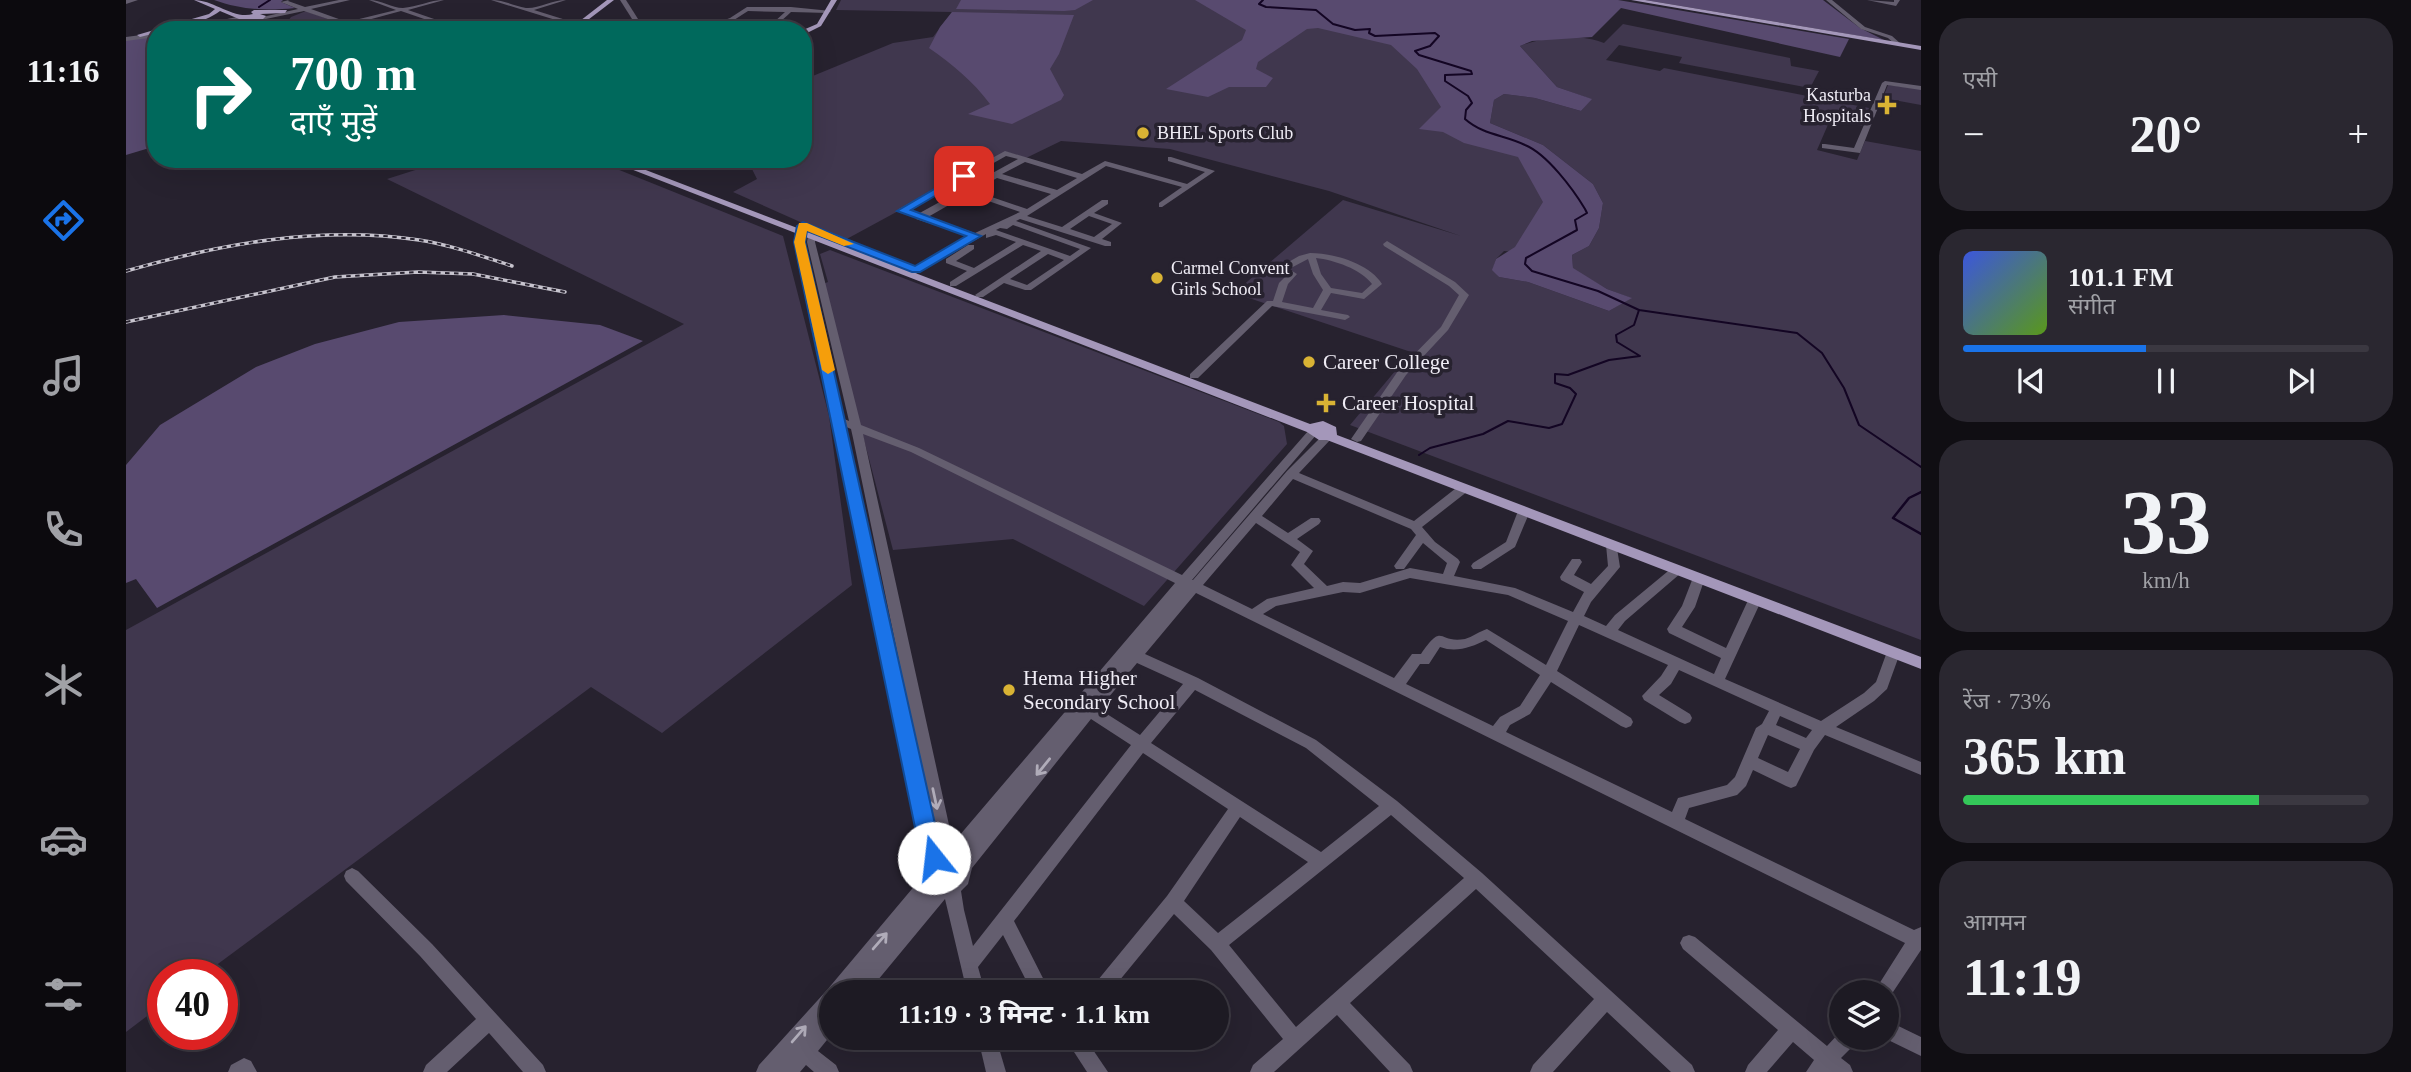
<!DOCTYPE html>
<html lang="hi">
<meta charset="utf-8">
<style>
:root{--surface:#1d1a23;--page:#2a2730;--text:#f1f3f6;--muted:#a0a1a6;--line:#3b3841;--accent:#1a73e8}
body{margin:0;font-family:"Times New Roman","Noto Sans Devanagari",serif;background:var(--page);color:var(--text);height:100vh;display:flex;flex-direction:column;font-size:26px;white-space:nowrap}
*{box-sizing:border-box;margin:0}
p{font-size:23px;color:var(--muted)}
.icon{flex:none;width:38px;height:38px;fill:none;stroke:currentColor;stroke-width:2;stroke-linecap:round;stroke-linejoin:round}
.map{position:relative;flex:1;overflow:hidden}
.sheet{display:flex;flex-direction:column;gap:18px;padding:18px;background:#100e13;width:490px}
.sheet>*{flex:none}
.banner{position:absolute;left:21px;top:21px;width:665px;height:147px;border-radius:28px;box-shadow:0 7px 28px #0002,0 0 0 2px var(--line);background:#00695c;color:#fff;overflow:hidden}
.tools{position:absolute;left:1703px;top:980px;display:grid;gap:14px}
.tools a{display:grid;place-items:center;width:70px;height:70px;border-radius:50%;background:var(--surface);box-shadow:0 7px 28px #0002,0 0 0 2px var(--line);font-size:35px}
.speed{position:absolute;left:21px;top:959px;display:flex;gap:14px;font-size:35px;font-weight:700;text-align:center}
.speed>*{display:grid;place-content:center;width:91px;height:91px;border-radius:50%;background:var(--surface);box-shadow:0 7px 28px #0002,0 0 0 2px var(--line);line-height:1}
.speed .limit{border:10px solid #d22;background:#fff;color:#111}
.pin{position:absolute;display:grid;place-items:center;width:60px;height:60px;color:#fff;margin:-30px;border-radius:14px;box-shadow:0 4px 10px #0006}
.me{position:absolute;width:77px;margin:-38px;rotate:344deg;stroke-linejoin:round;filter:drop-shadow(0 0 5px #0008)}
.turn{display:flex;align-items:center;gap:24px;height:147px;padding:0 28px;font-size:32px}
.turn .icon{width:91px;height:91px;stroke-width:2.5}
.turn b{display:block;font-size:49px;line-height:60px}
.big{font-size:52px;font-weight:700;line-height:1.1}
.sheet .widget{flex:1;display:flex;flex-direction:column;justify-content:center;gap:10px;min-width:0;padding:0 24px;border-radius:28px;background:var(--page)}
.sheet .dial{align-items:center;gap:0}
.dial b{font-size:91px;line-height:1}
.song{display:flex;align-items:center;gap:21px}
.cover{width:84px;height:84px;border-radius:10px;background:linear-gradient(135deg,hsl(230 70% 55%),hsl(90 70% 35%))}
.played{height:7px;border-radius:4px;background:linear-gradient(90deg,var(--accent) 45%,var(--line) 45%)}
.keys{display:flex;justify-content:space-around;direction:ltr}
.heat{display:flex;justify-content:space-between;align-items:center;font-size:38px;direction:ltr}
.charge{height:10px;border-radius:5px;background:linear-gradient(90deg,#34c759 73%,var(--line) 0)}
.trip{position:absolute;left:693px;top:980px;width:410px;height:70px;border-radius:35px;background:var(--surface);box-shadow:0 7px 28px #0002,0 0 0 2px var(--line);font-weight:700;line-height:70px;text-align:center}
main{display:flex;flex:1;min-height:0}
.dock{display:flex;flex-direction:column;width:126px;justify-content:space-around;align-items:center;background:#0c0a0e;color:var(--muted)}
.dock .icon{width:49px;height:49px}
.dock .selected{color:var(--accent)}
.dock b{font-size:32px;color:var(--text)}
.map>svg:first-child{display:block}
.green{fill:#40374e}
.forest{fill:#584a6f}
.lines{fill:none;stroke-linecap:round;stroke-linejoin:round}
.stream-far1{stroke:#130523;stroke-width:2}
.stream{stroke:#130523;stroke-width:2.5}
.minor{fill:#645e6f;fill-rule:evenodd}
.major{fill:#a497ba;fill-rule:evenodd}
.rail-casing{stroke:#c7c4ce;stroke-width:3.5}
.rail{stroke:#27222f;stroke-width:2;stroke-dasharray:4.5;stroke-linecap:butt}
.oneway{stroke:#b0acb9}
.route{fill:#1a73e8;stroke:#114b97;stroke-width:2}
.slow{fill:#f59e0b}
.poi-dot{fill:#d9b334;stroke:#27222f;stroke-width:2.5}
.labels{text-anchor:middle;stroke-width:7;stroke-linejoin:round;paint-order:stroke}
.far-poi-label{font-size:18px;fill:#efecf5;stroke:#27222f;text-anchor:start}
.poi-label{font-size:21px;fill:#efecf5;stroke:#27222f;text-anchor:start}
</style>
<main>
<nav class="dock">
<b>11:16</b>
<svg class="icon selected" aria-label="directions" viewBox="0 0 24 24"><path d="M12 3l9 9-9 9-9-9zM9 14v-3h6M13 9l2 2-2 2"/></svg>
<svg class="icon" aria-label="music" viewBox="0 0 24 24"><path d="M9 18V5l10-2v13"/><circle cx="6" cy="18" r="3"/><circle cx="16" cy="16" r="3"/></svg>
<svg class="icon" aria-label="phone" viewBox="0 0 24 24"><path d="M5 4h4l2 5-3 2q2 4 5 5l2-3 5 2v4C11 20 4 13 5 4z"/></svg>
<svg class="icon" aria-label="climate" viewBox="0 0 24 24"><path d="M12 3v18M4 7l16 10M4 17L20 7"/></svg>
<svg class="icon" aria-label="car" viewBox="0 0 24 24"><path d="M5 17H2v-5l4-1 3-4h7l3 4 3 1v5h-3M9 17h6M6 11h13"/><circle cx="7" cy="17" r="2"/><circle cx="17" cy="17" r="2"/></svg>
<svg class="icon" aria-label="filters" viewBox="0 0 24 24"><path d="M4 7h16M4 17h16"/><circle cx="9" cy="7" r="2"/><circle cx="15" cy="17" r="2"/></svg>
</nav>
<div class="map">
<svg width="1795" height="1072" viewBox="0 0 1795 1072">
<rect width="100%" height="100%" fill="#27222f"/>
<g class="green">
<path d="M715,0H1150L1162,11L1284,40L1327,96L1333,125L1398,148L1447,212L1393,252L1378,251L1370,259L1367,269L1373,277L1402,282L1483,311L1505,298L1481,289L1447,269L1446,255L1463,246L1473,228L1477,203L1467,184L1417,145L1364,123L1368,100L1378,94L1409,98L1455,111L1465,99L1431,87L1394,46C1416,37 1456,33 1478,43L1497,24L1664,58L1665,66L1693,71L1684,88L1553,63L1556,57L1493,45L1480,60L1534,71L1538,68L1743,108L1736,126L1704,120L1691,150L1731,160L1739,141L1795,151V640L1224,425L1285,352L1108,293L1217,200L1335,236L1203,191L1044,149L935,141L900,158L881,152L717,241L607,192L631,179L626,169L598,159H677V80L767,43L807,37L826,12L710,10Z"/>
<polygon points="180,11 232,30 169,30 159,25 165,17"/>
<polygon points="1762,85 1795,89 1795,105 1757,98"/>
<polygon points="324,159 466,159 657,236 703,416 726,585 536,733 465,687 77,975 37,975 37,1004 0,1032 0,630 558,324 261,179"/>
<polygon points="704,250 1153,422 1158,426 1161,444 1018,606 887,539 767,550 697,284 702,282 694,254"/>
</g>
<g class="forest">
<path d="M88,0H157L155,2L169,8C140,11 116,10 88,0Z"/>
<polygon points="835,0 967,0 949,10 938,11 830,9"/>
<polygon points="1069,0 1492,0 1723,39 1714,57 1495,8 1466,37 1406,41 1394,46 1431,87 1466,99 1455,111 1409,98 1378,94 1368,100 1364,123 1417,145 1467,184 1477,203 1473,228 1463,246 1446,255 1447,268 1481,289 1506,298 1483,311 1402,282 1373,277 1366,270 1370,259 1389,247 1417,202 1392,157 1338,143 1317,132 1293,129 1315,107 1291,69 1265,45 1192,28 1181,29 1132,62 1130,69 1147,78 1140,87 1103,87 1082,97 1040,89 1116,40 1120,30"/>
<polygon points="1519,0 1697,0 1734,28 1758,40"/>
<path d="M826,12L948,15L933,54L924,69L938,95L935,100L886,124L842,114L864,104C847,81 826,64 803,48L814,27Z"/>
<polygon points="30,35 30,146 0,155 0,40"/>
<polygon points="378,315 474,325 517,341 31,608 10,579 0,583 0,465 34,425 130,367 189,344 273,322"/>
</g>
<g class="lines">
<g class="stream-far1">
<path d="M1137,0L1133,4L1140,7L1190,10L1207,24L1229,30L1244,29L1243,33L1249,36L1309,33L1313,36L1304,46L1289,51L1293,55L1345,71L1346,74L1319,75V81L1342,96L1346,103L1340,110L1339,119C1357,135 1379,135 1399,145C1421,154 1447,189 1459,209L1461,213L1449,220L1451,230L1400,258L1399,264L1406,271L1472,291L1513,310L1671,333L1696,353L1718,388L1733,425L1795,467"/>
<polyline points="133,7 144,0"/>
<polyline points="1293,455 1304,448 1357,434 1382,421 1423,428 1436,424 1450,394 1444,388 1429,383 1429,374 1442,375 1483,360 1514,356 1491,342 1490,335 1508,325 1513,310"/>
</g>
<polyline class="stream" points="1795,492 1783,498 1767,518 1795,534"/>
<g class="minor">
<polygon points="0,0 12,0 0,4"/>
<path d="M163,0L162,1L179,7L213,0H224L185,9L221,22L270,10L243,0C255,0 266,8 277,8C291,7 304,0 318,0L282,10L340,30H330L275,11L227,24L243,30H234L178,11L135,20L132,18L172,9L155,2Z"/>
<path d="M365,0C378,0 388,6 400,8C412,9 426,0 440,0L408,10L472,30H462Z"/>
<polygon points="494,0 500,0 519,30 513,30"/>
<polygon points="1700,0 1706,0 1739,27 1766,36 1775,44 1770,45 1762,38 1735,29"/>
<polygon points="1741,0 1768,2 1768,0 1774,0 1770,6"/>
<path d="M621,7H665L705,11L702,13L665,12C654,22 646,30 630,30L647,23L659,12L622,11L608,20L581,30H572L604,18Z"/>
<polygon points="116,16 118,19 60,30 46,30"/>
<polygon points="30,33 30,37 0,41 0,37"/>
<polygon points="1759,81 1795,86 1795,90 1761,85 1734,153 1696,148 1696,144 1699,144 1728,148 1756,83"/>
<path d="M879,151L956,174L979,161L1061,184L1079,172L1042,161V157H1045L1089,171L1036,207H1033V203L1056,187L980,166L901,216L936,227L976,200H982V204L968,213L996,223L976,239L985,242V246H979L894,219L890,221L965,248L905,290H899L878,283L857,297H851L849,295L915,251L897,245L830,286H824V282L841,271L820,263V259L842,245H848V249L830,261L848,268L890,242L870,235L860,238V234L786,276H780V272L842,236L790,219V215L892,159L880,156L779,213H773V209ZM899,162L951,178L931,190L876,174ZM871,178L925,194L901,209L848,191ZM842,194L894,212L849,233L802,217ZM963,216L986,224L968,237L944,229ZM887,225L954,249L944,256L870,230L874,228L881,229ZM922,254L938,260L901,285L884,279Z"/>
<path d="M674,224L681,226L677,242L716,418L723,421L681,242L683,230L687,227L691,230L689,242L735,425L793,448L1056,575L1183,430H1191L1192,432L1191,434L1066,580H1067L1161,471L1197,435L1201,434L1206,437L1205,439L1173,473L1288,521L1334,485H1342L1344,488L1342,491L1296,527L1309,542L1332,559L1334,562L1328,576L1389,588L1447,612L1458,592L1435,580L1434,577L1446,559H1454L1456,562L1448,575L1465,584L1482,566L1480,545L1482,542H1490L1494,567L1465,602L1458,616L1480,626L1489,615L1547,567H1555L1557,570L1555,573L1499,621L1492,630L1588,674L1595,658L1543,633L1541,629L1556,606L1568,575H1578L1579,578L1569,607L1556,627L1600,648L1624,596H1634L1636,599L1599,679L1695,721L1738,693L1750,682L1762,649L1767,648L1772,649L1774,653L1761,689L1748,701L1710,727L1795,762V775L1699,735L1688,750L1670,786L1665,788L1660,786L1627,770L1620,786L1611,795L1563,808L1559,819L1788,930L1795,927V950L1763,998L1760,1000V992H1748L1779,943L1070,593L1019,654L1072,678L1190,740L1271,801L1356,873L1566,1065L1569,1072H1545L1481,1012L1427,1072H1404L1407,1065L1468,999L1350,889L1224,1003L1284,1065L1287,1072H1264L1211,1015L1148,1072H1124L1127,1065L1157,1039L1085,950L1048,914L984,992H964L967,986L1041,896L1102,809L1017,753L888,921L924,992H906L877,935L852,967L859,992H841L819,899L742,992H705V1035L692,1051L710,1065L713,1072H688L680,1065L674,1072H630L633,1065L701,990L796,877L794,868L799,856L794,842L669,242ZM718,426L725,429L727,438L811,845ZM737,434L785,452L1049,583L827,843ZM1167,479L1285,529L1290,535L1268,566L1270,569H1278L1297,543L1321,563L1317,574L1284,568L1234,583L1217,582L1201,586L1178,564L1187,551L1171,539L1193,524L1195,521L1193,518H1185L1162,533L1136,516ZM1130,523L1174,552L1165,565L1188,588L1141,599L1126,609L1077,585ZM1284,578L1382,595L1442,621L1420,665L1361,629C1354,631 1346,637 1339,639C1311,644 1318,621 1295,654H1286L1268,678L1137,614L1150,606L1217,592L1234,593ZM1453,625L1542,665L1535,676L1516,696L1518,700L1554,722L1559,724L1564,722L1566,718L1564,714L1533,695L1545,684L1553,670L1643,711L1636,724L1630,728L1609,777L1601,785L1552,798L1546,812L1380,732L1384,725L1404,714L1425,682L1495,726L1500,728L1505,726L1507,722L1505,718L1431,671ZM1360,640L1414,675L1394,706L1374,717L1367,726L1280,684L1294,664H1303L1314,647C1330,653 1346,647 1360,640ZM1011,663L1057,684L1014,735L973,709ZM1069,690L1180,748L1253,806L1195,852L1025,743ZM1654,716L1686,730L1680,738L1650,725ZM965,719L1005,745L847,946L838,910L835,891L842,884L846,868ZM1642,735L1674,749L1662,772L1632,758ZM1265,815L1338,878L1170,1027L1103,945ZM1114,817L1182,862L1092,933L1058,901ZM817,860H823L829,867V874L822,880L816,879L811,873V865Z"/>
<polygon points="1261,241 1329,282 1343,295 1322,330 1280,375 1235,441 1231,442 1225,439 1272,371 1315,327 1333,295 1323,286 1258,246 1257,244"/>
<path d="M1184,253C1207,253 1243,263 1256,284L1238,299L1205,293L1195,310L1222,315L1224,317L1219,320L1146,306L1072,378H1064V374L1141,301H1147L1153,283L1161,275L1154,271V267L1173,256ZM1190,258C1208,260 1235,269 1246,284L1236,293L1205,288L1195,274ZM1182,259L1187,274L1197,290L1187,308L1156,302L1162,284L1171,274L1163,269Z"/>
<polygon points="1398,507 1404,511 1389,547 1355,569 1347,569 1345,566 1347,563 1380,542 1392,511"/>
<polygon points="226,868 232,871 306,944 417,1065 420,1072 397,1072 363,1033 321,1072 297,1072 300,1065 350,1019 294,956 220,881 218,876 220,871"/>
<polygon points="1563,935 1569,937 1701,1046 1715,1031 1715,1038 1730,1038 1728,1045 1715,1058 1724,1065 1727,1072 1680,1072 1688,1060 1667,1042 1641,1072 1619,1072 1622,1065 1652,1030 1557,949 1554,943 1557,937"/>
<polygon points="1760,1020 1795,1037 1795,1056 1758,1038 1760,1038"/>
<polygon points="852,1038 870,1038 880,1072 860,1072"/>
<polygon points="939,1038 959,1038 982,1072 961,1072"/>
<polygon points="118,1058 125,1061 131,1072 102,1072 105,1065"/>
</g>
<g class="major">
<path d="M68,0C88,0 108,20 127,14L125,12L128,10H161L159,13L134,14L140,16L137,19L163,30H153L131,21L126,23L113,21V19L94,11C78,23 49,30 30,30V33L14,37L11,35L83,14L89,9Z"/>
<polygon points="481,0 488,0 454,26 450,26 450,24"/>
<polygon points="705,0 711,0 695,26 677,35 677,30 691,24"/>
<polygon points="1505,0 1519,0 1795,46 1795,50"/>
<polygon points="479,159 491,159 1184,424 1197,421 1210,427 1211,435 1795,657 1795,669 1201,440 1193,440 1181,432"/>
</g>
<defs>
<g id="rail">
<path d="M0,271C95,244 194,225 293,240C325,245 355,256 386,266"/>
<polyline points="0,322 209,277 292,272 347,274 439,292"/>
</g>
</defs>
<use href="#rail" class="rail-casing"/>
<use href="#rail" class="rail"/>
</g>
<defs><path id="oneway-shaft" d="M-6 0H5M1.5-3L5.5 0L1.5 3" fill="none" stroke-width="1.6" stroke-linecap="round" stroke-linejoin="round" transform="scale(1.75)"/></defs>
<g class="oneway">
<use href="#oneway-shaft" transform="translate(917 767) rotate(129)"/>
<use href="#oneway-shaft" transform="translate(809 799) rotate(78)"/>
<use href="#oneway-shaft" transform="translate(754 941) rotate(-49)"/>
<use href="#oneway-shaft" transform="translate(673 1034) rotate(-49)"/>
</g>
<polygon class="route" points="834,174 843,176 785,210 855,236 794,272 786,272 681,231 679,242 813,842 818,858 815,865 808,867 800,865 792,842 668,242 671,226 677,222 789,266 840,236 771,211"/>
<polygon class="slow" points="673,223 681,223 728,244 718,246 681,231 679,242 709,370 702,374 696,370 668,242"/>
<g class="poi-dot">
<path d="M1757.5 94.5h7v7h7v7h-7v7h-7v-7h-7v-7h7z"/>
<circle cx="1017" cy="133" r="7"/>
<circle cx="1031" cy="278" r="7"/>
<circle cx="1183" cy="362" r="7"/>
<path d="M1196.5 392.5h7v7h7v7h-7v7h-7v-7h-7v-7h7z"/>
<circle cx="883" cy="690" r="7"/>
</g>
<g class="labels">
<g class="far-poi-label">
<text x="1745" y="101" text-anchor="end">Kasturba<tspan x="1745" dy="21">Hospitals</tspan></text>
<text x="1031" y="139">BHEL Sports Club</text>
<text x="1045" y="274">Carmel Convent<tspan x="1045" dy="21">Girls School</tspan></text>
</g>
<g class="poi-label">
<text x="1197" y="369">Career College</text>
<text x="1216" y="410">Career Hospital</text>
<text x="897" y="685">Hema Higher<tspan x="897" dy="24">Secondary School</tspan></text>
</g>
</g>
</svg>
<div class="tools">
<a><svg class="icon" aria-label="layers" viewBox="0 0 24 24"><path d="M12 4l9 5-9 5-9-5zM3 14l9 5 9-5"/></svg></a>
</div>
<div class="speed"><div class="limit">40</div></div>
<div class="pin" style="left:838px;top:176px;background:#d93025"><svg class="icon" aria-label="arrive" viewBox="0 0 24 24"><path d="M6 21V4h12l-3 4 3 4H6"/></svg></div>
<svg class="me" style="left:808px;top:858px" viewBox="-20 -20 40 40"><circle r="19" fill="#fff"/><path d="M0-13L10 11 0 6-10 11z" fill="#1a73e8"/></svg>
<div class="trip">11:19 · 3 मिनट · 1.1 km</div>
<div class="banner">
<div class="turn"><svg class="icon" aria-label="right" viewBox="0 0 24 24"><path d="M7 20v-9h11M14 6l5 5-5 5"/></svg><div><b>700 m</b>दाएँ मुड़ें</div></div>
</div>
</div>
<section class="sheet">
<div class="widget"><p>एसी</p>
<div class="heat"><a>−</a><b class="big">20°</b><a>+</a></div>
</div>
<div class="widget">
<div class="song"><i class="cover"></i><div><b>101.1 FM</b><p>संगीत</p></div></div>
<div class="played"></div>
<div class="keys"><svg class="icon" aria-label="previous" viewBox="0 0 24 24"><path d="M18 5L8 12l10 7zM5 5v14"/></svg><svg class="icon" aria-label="pause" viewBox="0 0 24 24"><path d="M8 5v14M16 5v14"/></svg><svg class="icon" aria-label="next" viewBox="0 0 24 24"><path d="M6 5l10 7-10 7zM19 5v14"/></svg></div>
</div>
<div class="widget dial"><b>33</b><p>km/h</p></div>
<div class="widget"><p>रेंज · 73%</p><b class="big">365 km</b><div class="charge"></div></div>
<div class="widget"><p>आगमन</p><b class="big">11:19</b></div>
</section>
</main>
